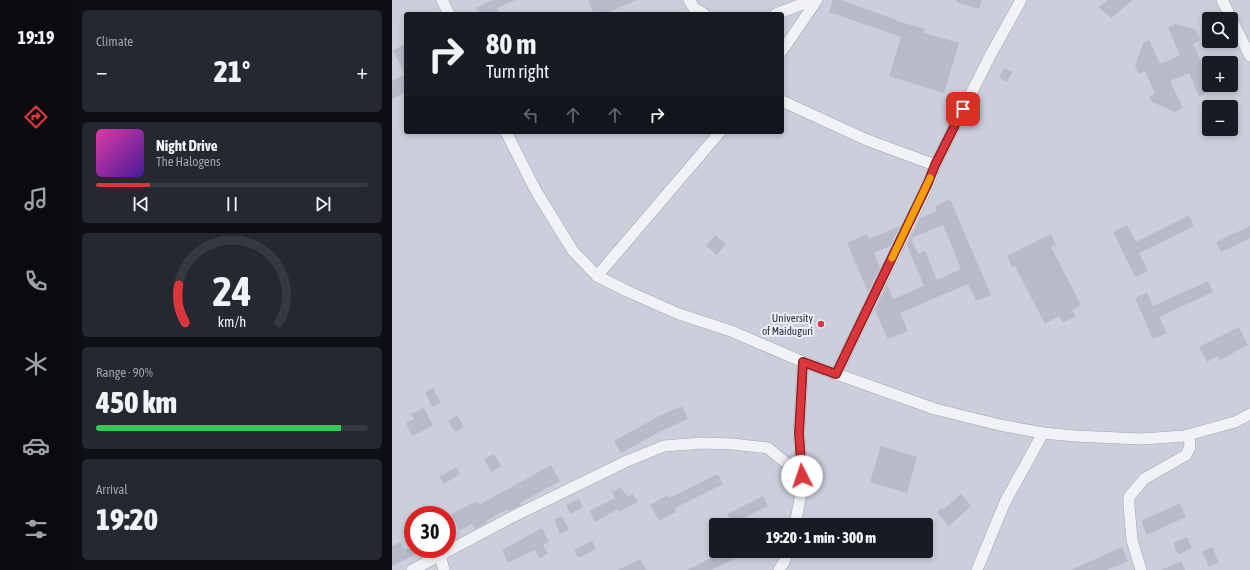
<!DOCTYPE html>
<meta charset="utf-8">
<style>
:root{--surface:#171b24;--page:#242831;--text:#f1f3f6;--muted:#9ea1a6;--line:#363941;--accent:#da363b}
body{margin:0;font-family:"Asap Condensed",sans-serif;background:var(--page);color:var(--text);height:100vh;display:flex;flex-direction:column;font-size:15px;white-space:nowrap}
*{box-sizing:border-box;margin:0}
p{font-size:13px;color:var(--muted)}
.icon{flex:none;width:22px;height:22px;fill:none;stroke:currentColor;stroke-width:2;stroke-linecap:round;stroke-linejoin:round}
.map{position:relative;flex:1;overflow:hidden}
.panel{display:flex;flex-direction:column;gap:10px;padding:10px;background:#0d0f14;width:320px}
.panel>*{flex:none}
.top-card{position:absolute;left:12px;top:12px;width:380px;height:122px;border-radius:4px;box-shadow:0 2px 6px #0003;background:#171b24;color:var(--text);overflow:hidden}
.controls{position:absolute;left:810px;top:12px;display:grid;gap:8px}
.controls a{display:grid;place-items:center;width:36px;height:36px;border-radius:4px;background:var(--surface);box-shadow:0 2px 6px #0003;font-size:20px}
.speed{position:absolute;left:12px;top:506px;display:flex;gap:8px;font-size:20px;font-weight:700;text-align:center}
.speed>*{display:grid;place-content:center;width:52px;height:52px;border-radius:50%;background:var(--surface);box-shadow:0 2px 6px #0003;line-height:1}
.speed .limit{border:6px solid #d22;background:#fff;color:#111}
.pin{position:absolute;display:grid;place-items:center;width:34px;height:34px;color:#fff;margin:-17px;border-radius:8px;box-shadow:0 2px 6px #0006}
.me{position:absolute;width:44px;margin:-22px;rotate:356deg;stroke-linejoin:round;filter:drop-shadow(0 0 3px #0008)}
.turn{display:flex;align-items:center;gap:14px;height:84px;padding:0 16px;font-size:18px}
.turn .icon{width:52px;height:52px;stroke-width:2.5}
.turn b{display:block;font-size:28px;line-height:34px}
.lanes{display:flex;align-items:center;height:38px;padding:0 16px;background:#0003;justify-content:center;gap:20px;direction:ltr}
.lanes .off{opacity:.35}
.big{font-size:30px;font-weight:800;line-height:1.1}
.panel .tile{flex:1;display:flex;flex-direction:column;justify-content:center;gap:6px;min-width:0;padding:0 14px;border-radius:6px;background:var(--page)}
.panel .dial{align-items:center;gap:0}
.dial svg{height:104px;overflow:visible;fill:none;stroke:var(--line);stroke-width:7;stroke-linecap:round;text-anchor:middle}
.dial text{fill:var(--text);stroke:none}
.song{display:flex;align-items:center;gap:12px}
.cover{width:48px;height:48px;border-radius:6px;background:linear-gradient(135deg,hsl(320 70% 55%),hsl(260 70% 35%))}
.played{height:4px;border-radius:2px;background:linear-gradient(90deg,var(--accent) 20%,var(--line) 20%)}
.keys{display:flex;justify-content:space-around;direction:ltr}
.heat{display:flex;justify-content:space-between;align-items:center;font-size:22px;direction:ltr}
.charge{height:6px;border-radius:3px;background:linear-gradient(90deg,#34c759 90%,var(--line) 0)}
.trip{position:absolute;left:317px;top:518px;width:224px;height:40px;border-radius:4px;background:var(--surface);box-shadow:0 2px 6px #0003;font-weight:800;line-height:40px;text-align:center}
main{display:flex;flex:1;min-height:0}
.tab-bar{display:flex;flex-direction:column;width:72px;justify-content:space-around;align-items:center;background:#090b0e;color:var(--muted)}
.tab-bar .icon{width:28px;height:28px}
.tab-bar .active{color:var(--accent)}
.tab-bar b{font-size:18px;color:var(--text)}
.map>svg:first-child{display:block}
.built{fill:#cbcfdb;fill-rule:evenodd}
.building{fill:#b7bbc9;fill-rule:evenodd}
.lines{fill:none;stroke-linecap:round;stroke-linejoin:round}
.street-casing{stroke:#a2a6b2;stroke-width:12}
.street{stroke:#f0f2f6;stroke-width:11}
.route-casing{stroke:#8e2326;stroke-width:10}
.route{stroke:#da363b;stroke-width:7}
.slow{stroke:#f59e0b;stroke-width:7}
.poi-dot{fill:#da363b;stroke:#edeff6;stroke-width:1.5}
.labels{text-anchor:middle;stroke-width:4;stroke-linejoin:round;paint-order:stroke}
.poi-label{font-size:11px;fill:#252c40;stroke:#edeff6;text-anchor:end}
</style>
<main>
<nav class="tab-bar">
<b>19:19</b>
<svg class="icon active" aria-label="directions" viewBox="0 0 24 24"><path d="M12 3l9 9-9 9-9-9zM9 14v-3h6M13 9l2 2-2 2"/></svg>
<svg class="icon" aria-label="music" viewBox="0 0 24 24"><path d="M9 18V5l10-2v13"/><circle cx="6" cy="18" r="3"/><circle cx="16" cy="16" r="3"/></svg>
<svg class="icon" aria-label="phone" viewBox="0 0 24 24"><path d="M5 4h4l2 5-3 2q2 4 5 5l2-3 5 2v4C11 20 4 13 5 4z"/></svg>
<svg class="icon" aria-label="climate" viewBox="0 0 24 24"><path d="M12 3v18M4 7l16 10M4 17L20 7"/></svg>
<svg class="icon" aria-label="car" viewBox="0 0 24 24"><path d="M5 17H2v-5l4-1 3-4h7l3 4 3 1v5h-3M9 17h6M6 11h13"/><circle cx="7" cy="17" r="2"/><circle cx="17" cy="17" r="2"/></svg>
<svg class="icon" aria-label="filters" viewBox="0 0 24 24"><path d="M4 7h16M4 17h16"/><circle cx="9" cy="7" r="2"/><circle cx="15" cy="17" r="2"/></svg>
</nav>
<section class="panel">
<div class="tile"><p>Climate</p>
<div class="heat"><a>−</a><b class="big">21°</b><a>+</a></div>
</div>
<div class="tile">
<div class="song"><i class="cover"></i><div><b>Night Drive</b><p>The Halogens</p></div></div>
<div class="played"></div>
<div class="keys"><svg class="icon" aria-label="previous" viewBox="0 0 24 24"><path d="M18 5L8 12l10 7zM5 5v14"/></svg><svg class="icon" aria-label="pause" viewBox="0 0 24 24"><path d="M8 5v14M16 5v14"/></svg><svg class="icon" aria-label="next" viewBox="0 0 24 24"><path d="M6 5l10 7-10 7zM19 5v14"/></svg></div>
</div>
<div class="tile dial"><svg viewBox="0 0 100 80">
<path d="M14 69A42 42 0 1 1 86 69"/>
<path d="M14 69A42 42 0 0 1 9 40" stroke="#da363b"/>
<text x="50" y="56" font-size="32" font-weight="700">24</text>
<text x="50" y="72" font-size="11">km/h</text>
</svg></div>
<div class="tile"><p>Range · 90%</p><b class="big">450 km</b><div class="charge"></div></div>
<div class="tile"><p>Arrival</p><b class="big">19:20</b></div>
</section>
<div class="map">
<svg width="858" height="570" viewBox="0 0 858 570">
<rect width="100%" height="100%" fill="#dde0e8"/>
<path class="built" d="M0,0H858V570H0ZM14,14H390V132H14ZM817,19H839V41H817ZM817,63H839V85H817ZM817,107H839V129H817ZM21,515H55V549H21ZM324,525H534V551H324Z"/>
<g class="building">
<polygon points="101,0 124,0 105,8 108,14 87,14 84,8"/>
<polygon points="196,0 245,0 212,14 202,14"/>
<polygon points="441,0 449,0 505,20 505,21 533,29 532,33 567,43 552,93 497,76 509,37 437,12"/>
<polygon points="565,0 590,0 587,9 564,2"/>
<polygon points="716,0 741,0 719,18 707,7"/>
<polygon points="783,24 803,29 808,40 801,44 811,66 817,63 817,85 814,93 807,96 797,73 778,81 791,108 783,112 760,102 757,96 763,94 753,71 747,74 743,66 751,43 757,40 768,64 788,55 776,28"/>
<polygon points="14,44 14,92 0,99 0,81 13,75 1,50"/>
<polygon points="612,68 620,72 615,82 607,78"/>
<path d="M558,199L599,295L584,301L576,284L508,313L516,331L496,339L483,310L495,285L501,299L532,286L515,245L528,218L545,211L543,206ZM551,225L569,269L545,280L533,251L526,254L519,238Z"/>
<polygon points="797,215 802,226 747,253 756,271 743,277 721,232 735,225 744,242"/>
<polygon points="508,226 498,246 482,253 488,268 476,292 455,243 475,234 477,239"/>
<polygon points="858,226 858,238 829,252 824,242"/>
<polygon points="659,234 664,245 659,247 689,305 680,310 684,316 671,323 667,316 653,324 623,266 620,267 615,256"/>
<polygon points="323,235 334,244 325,255 314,246"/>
<polygon points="816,281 821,292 767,317 775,333 761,339 743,298 755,292 761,306"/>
<polygon points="847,327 856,345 828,360 826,356 815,362 807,347"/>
<polygon points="41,388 49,403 40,407 33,392"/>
<polygon points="290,406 296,419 273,429 229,453 222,441 267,416"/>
<polygon points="32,408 41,426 20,436 14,423 22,419 19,414"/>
<polygon points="65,415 72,427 63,432 56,421"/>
<polygon points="489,446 525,457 515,493 478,482"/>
<polygon points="102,454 109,466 99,472 92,459"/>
<polygon points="159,465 168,481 128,503 129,505 116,511 115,509 94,521 95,522 83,529 80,524 68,530 59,514 85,501 87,505"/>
<polygon points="64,467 68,474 52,484 47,477"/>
<polygon points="326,474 331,484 283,508 284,512 267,521 258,505 276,495 277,498"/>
<polygon points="229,487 235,497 241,494 246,502 227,512 226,509 203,522 197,511 223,498 220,492"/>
<polygon points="569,494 579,506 557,526 545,512 550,507 552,509"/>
<polygon points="371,496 376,506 340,524 335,514"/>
<polygon points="187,499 191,507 178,514 174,505"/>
<polygon points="788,503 794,517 755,535 749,521"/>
<polygon points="170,516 177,530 168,534 162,520"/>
<polygon points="150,528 157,542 151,545 156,554 147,558 143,550 116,563 110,550"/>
<polygon points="795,537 800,548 786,555 781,543"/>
<polygon points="200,541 204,549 186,558 182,550"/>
<polygon points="8,542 11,549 33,549 35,554 28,558 26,553 0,566 0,546"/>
<polygon points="730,547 736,561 715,570 679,570"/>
<polygon points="820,547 827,562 817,567 810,552"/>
<polygon points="333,551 358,551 320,570 295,570"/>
<polygon points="248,559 254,570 226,570"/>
<polygon points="789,561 793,570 769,570"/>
</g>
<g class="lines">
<defs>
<g id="street">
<polyline points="50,0 57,14"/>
<polyline points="297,0 302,8 312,14"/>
<polyline points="830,0 858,56"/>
<polyline points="384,14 420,0"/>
<polyline points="390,51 425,0"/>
<polyline points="390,101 475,140 543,165 599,54 629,0"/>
<polyline points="114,132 144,191 181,251 205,276 235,291 287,314 339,331 411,362 543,409 608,425 651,433 683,436 749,439 792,436 843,422 858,414"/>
<polyline points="205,276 328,132"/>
<polyline points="444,374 537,183 543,165"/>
<polyline points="403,525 408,499 410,476 407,433 411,362"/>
<polyline points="48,555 52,570"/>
<polyline points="20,570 120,517 235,461 272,446 310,443 340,444 376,448 410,476"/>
<polyline points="387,570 393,560 396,551"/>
<polyline points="585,570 613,502 651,433"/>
<polyline points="749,570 740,540 737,506 737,497 752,479 794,455 798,447 797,435"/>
</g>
</defs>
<use href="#street" class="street-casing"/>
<use href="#street" class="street"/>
</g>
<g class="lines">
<defs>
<polyline id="route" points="410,476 407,433 411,362 444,374 536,183 543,165 571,109"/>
</defs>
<use href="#route" class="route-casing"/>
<use href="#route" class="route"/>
<polyline class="slow" points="500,258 538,178"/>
</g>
<circle class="poi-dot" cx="429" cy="324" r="4"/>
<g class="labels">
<g class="poi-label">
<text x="421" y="322">University<tspan x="421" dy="13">of Maiduguri</tspan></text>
</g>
</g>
</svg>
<div class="controls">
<a><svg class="icon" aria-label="search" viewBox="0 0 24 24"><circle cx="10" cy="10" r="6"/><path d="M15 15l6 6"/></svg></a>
<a>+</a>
<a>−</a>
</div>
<div class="speed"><div class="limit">30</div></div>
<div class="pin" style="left:571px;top:109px;background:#d93025"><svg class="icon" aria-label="arrive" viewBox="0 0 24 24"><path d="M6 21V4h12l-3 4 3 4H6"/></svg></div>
<svg class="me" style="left:410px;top:476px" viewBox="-20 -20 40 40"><circle r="19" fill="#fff"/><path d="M0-13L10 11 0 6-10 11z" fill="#da363b"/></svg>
<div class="trip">19:20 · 1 min · 300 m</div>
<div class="top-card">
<div class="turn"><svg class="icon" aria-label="right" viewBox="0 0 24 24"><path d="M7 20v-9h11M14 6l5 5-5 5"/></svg><div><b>80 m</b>Turn right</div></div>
<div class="lanes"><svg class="icon off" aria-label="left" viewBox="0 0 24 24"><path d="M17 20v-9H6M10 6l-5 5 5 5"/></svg><svg class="icon off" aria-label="ahead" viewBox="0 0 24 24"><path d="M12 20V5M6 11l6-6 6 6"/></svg><svg class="icon off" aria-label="ahead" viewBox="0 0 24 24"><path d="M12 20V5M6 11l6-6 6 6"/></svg><svg class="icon" aria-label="right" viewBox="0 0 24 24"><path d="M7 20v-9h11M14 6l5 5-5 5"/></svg></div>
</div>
</div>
</main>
